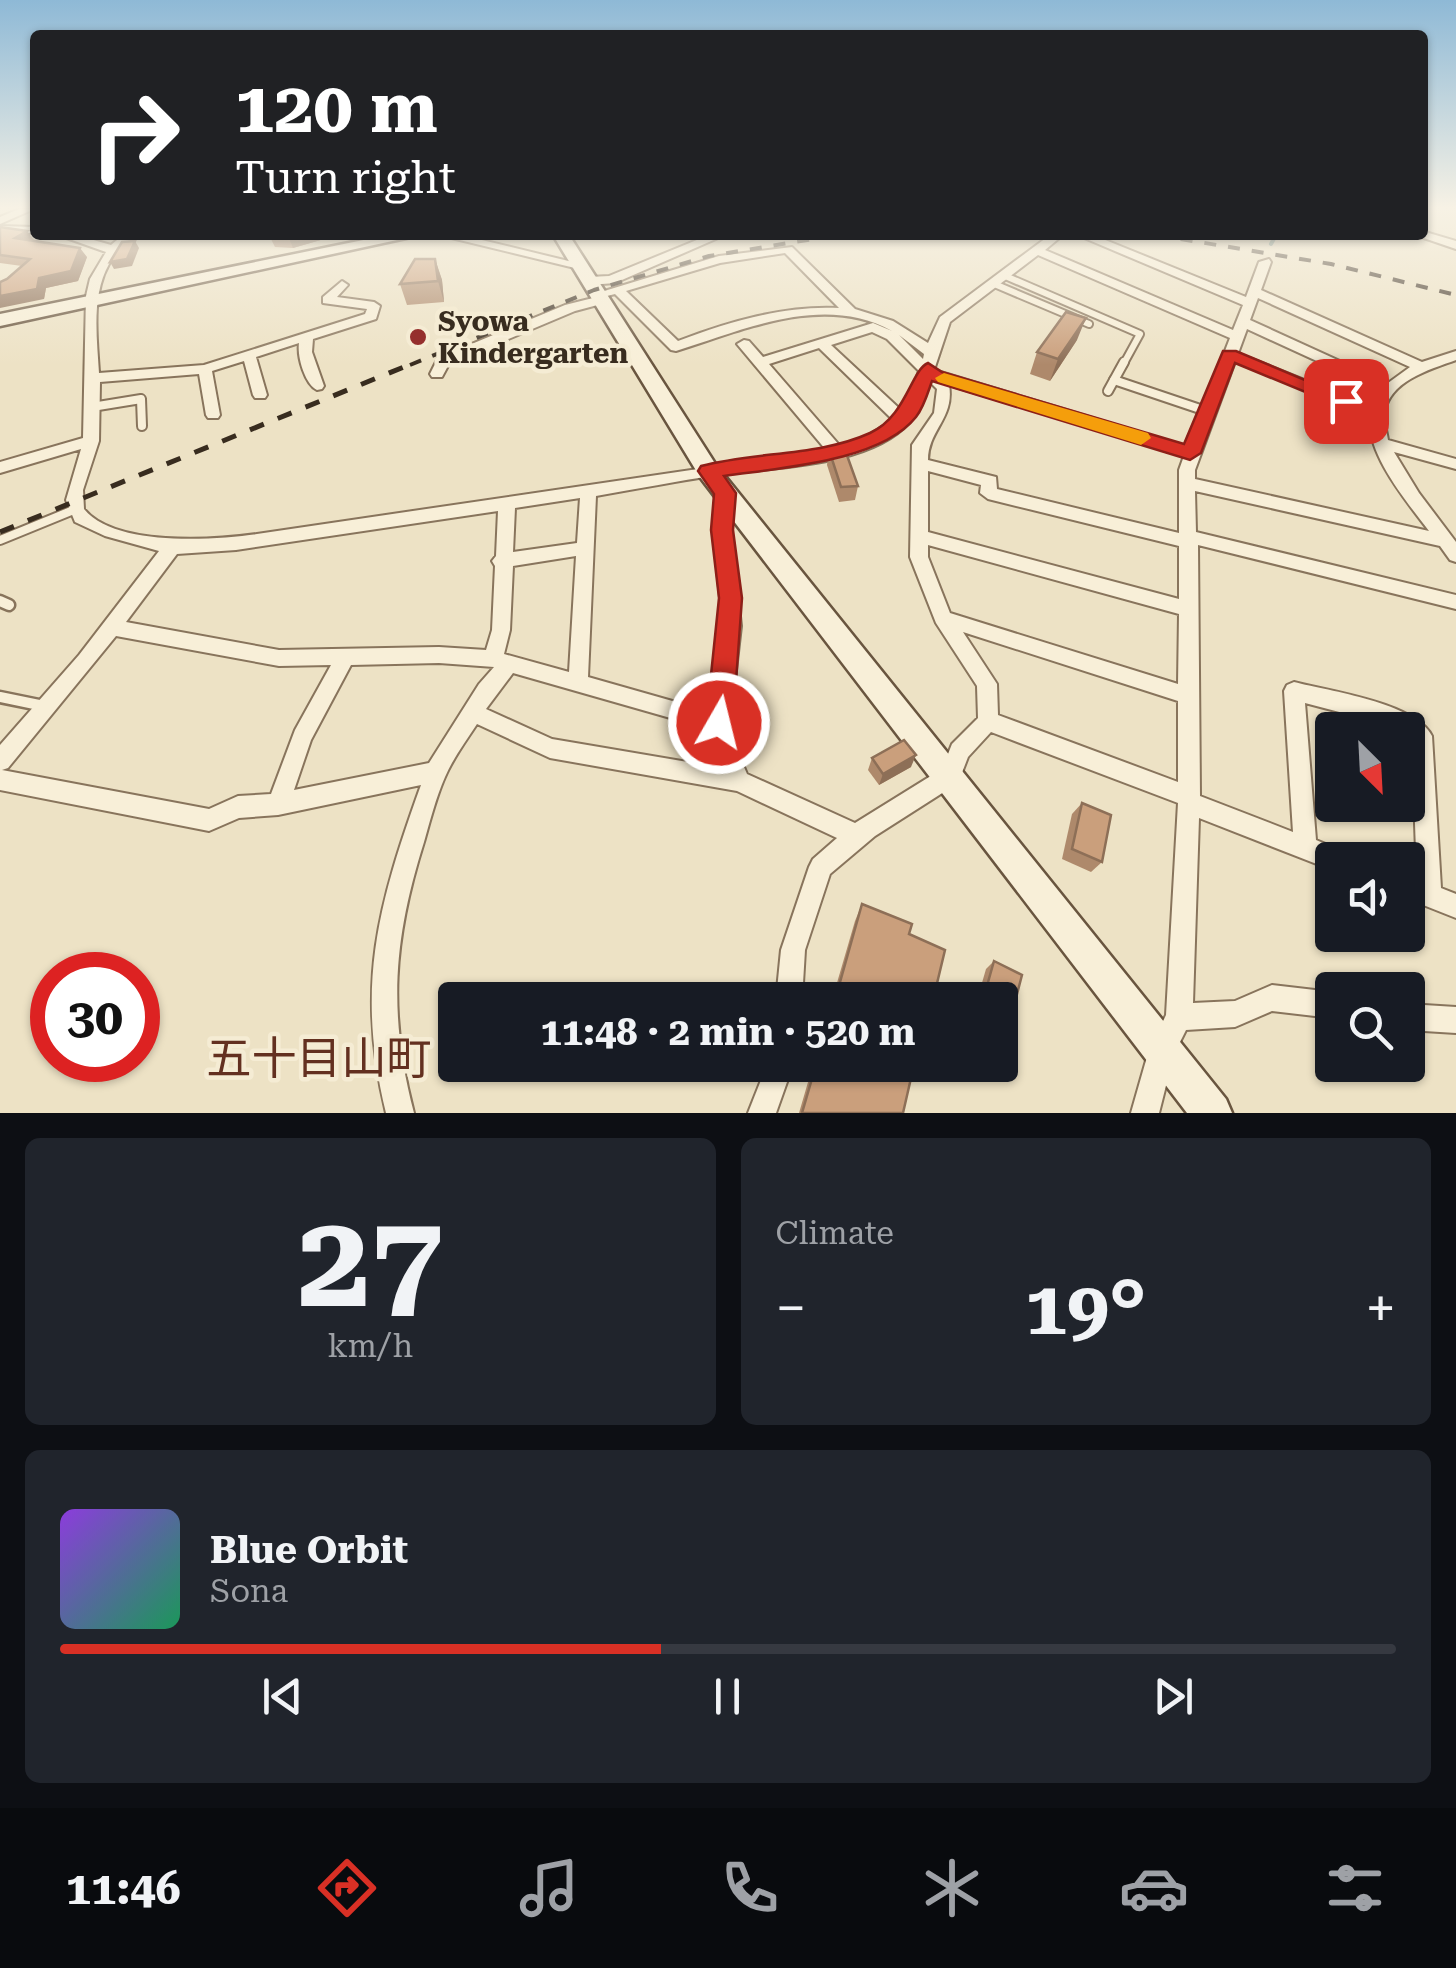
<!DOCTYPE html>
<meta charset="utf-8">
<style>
:root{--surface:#171b24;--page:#20242c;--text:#f1f3f6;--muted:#9ea1a6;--line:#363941;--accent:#d93025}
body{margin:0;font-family:"Roboto Serif","Noto Sans JP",serif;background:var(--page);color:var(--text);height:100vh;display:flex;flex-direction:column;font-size:38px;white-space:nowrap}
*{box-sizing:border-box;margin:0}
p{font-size:32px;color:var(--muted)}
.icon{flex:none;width:55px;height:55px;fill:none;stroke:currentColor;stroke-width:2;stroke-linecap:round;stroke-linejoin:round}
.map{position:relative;height:1113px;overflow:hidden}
.panel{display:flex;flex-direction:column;gap:25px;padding:25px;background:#0d0f14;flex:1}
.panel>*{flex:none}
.banner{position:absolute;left:30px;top:30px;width:1398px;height:210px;border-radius:10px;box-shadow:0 2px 8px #0004;background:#202124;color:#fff;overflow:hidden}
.needle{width:65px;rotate:156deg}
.controls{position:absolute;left:1315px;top:712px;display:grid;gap:20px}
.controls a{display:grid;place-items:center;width:110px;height:110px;border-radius:10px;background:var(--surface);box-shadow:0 2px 8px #0004;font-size:50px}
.speed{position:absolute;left:30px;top:952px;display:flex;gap:20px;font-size:50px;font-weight:700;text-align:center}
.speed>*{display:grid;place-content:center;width:130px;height:130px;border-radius:50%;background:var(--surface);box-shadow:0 2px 8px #0004;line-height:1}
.speed .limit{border:15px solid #d22;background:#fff;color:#111}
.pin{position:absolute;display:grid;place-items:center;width:85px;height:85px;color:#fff;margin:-42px;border-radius:20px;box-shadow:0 5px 15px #0006}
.me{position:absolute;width:110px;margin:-55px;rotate:8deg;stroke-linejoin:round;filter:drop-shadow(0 0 8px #0008)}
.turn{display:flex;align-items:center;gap:35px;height:210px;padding:0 40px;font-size:45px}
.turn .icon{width:130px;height:130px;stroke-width:2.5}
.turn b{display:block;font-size:70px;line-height:85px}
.big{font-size:75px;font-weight:700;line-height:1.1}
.panel .card{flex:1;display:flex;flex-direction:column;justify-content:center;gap:15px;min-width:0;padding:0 35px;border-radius:15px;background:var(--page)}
.panel .dial{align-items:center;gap:0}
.dial b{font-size:130px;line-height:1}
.song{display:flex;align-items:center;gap:30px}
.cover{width:120px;height:120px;border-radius:15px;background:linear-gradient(135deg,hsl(270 70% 55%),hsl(150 70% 35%))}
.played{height:10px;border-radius:5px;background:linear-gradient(90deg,var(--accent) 45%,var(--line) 45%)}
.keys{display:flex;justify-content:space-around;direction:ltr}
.heat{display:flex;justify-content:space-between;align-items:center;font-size:55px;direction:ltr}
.panel .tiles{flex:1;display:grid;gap:25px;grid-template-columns:1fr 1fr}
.card:last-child{grid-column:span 2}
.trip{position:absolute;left:438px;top:982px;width:580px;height:100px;border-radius:10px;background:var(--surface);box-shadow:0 2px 8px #0004;font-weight:700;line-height:100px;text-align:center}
.tabs{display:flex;height:160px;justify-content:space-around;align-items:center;background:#090b0e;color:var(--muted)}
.tabs .icon{width:70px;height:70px}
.tabs .selected{color:var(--accent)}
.tabs b{font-size:45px;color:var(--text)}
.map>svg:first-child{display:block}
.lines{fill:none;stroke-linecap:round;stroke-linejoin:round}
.stream{stroke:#6d8f87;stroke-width:4}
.lane-far2-casing{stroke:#88745c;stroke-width:10}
.lane-far1-casing{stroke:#88745c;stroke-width:12}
.lane-casing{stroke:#88745c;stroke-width:15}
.street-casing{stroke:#88745c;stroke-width:4}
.secondary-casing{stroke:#69553f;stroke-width:5}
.lane-far2{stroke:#f8efd8;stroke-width:6}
.lane-far1{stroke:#f8efd8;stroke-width:8}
.lane{stroke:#f8efd8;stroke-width:10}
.street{fill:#f8efd8;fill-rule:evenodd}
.secondary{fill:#f8efd8;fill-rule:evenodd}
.rail-far1{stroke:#382c1f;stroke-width:4;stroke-dasharray:12 12;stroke-linecap:butt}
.rail{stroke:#382c1f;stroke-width:5;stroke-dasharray:15 15;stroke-linecap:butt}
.wall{fill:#ae896b}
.shaded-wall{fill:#8d6f57}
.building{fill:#ca9f7c;stroke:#8d6f57;stroke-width:2.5}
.route{fill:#d93025;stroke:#8d1f18;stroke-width:2.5}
.slow{fill:#f59e0b}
.poi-dot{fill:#952f2d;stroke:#f5ecd4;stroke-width:4}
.labels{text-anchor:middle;stroke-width:9;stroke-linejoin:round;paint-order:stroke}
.far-poi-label{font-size:28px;font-weight:bold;fill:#382c1f;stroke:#f5ecd4;text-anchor:start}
.near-quarter-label{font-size:45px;fill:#633020;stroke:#f5ecd4}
</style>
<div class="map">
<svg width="1456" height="1113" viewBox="0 0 1456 1113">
<rect width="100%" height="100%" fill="#ede2c5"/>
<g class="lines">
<polyline class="stream" points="1271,244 1276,235"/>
<defs>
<g id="lane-far2">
<polyline points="1003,275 1140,334 1123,365"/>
<polyline points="992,283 1089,324"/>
<polyline points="1230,355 1255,365"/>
</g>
<g id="lane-far1">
<polyline points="1249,362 1346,401"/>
<polyline points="1114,380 1209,412"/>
<polyline points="1108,391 1124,362"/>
<polyline points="92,407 141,399 142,426"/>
<polyline points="0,540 76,509"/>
</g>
<g id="lane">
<polyline points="0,601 9,605"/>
<polyline points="0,697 44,706"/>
</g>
<g id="street">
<polygon points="19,209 34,209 0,224 0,217"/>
<polygon points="0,226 35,227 35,233 0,232"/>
<polygon points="1422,231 1456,241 1456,249 1418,236 1422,235"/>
<path d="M58,235H76L111,245L123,235H136C127,245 116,252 109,264C91,296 97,338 99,373L204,365L365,314L367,309L323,303V297L342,281L348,285L337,297L374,302L380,306L376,319L313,339L312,352L324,386L322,389L317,390C305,384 297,357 299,343L256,357L267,395L265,398H255L253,395L244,361L212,371L220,415L218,418H208L206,415L199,374L100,382L99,441L83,490L84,509C115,547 213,540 257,534L826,450L737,344L744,340L749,341L763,357L873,323L892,331C823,293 744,330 676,351L671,350L615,294L607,296L601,292L719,256L792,247L855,309L893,321L928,343L940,317L1050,235H1063L1045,250L1233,330L1243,305L1077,235H1093L1246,297L1259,262L1269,259L1271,262L1261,290L1422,362L1456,351V360C1429,370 1387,381 1384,416C1384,423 1387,433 1388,440L1456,459V469L1394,452L1419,493L1456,542V562L1450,560L1440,546L1195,491L1196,532L1456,595V609L1198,545L1200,796L1293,832L1284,691L1287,685L1294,682C1329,691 1416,703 1432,736L1441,888L1456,894V918L1408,899V875L1417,879L1412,740L1408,737V730L1305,703L1316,840L1345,852L1349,860H1332V870L1199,818L1193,1003L1235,1001L1272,985L1332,992V1018L1272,1011L1235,1027L1186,1030L1174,1054L1159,1113H1131L1149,1050L1166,1015L1178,803L991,732L968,757L958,783L875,836L830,874L805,950L802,1000H776L781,950L809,867L813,859L837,838L737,791L550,758L477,724C466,741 453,758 445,777C436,797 430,821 424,842C393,940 388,1014 414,1113H386C355,986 378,905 421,785L278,815L239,818L209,831L0,790V745L79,655L159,551L105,536L75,522L66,500L81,449L0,473V462L83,438L86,296L90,279L106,252ZM785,253L839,308C785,305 728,322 678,341L626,291L720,263ZM1038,255L1230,338L1188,447L934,370L950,322ZM1258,298L1410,367L1388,383L1250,320ZM1247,329L1380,390C1377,397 1372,405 1371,412C1362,449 1407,502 1429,531L1195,479V470ZM872,332L887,339L919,371L911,394L902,411L831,345ZM899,335L924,354L923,359ZM819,348L893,420L864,438L840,446L769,364ZM930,382L937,389L934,413L912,445L910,557L936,623L977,686L978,718L952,744L942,769L855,823L747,774L729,732L741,626L731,530L733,493L725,487L717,493L713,530L723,626L711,712L588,677L596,496C637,489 677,481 718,475C774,467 869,467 909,423C919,412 925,396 930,382ZM949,385L1184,456L1179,470V533L997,489L996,477L928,460C928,430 955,418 949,385ZM928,471L981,485L980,493L988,499L1179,546V599L928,532ZM580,498L577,543L513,552L515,508ZM498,511L496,556L492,561L495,566L492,630L486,650L439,647L279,650L126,622L177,554L236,550ZM928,545L1179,614L1178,684L950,613L928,557ZM576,556L569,672L504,654L510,630L513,566ZM963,632L1178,701V782L998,715L997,684ZM116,636L279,666L331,665L295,730L271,794L238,796L209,809L2,770L8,768ZM439,663L494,667L479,684L429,763L294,790L311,740L351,665ZM513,673L709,729L723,768L552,739L486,709Z"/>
<polygon points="439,235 461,235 585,265 579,269"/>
<polygon points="709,235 725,235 615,283 589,285 583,281 589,277 609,276"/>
<polygon points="601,296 607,300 605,303 575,311 449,364 442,377 432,377 430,374 438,358 565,305"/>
<polygon points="1408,1004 1456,1007 1456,1033 1408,1030"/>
<polygon points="767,1065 793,1065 776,1113 748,1113"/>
</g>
<g id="secondary">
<polygon points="388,235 420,235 0,326 0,314"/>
<polygon points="553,235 569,235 716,465 1226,1099 1232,1113 1187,1113 700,477"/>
</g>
</defs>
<use href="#lane-far2" class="lane-far2-casing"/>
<use href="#lane-far1" class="lane-far1-casing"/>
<use href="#lane" class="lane-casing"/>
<use href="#street" class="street-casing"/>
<use href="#secondary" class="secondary-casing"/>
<use href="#lane-far2" class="lane-far2"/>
<use href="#lane-far1" class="lane-far1"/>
<use href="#lane" class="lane"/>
<use href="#street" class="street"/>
<use href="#secondary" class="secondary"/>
<g class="rail-far1">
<polyline points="1157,235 1331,264 1456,295"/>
<polyline points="410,365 594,290 709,256 838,235"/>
</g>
<polyline class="rail" points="0,532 416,362"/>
</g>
<g class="wall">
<polygon points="0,227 34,241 87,257 78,281 46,288 44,299 7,279 22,266 0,263"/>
<polygon points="269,235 355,235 353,237 331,237 293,248 275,247"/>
<polygon points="435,259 442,280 444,302 407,305 400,284"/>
<polygon points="1077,340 1050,381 1030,374 1037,352"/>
<polygon points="829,450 858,486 855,500 839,502 827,465"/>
<polygon points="872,758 911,767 879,785 868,770"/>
<polygon points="1082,803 1102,862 1091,872 1062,859 1072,814"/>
<polygon points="862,904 909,934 933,1000 832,1000 855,921"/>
<polygon points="994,961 1000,1000 977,1000 986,969"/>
<polygon points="813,1065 914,1065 903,1113 799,1113"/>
<polygon points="980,1065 998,1065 990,1070"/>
</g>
<g class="shaded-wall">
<polygon points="27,231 34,240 15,238"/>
<polygon points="292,235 330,235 331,237 293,248 288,236"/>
<polygon points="135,241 139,248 132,266 114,269 110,262"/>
<polygon points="80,248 87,257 78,281 46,288 44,299 0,308 0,296 39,278"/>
<polygon points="435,259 442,280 444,302 438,281"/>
<polygon points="1086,318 1077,340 1050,381 1058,359"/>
<polygon points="916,755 911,767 879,785 883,774"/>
</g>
<g class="building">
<polygon points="0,227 27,231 15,238 80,248 71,271 39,278 37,289 0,296 0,282 7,279 30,259 0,255"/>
<polygon points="135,241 127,259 110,262 122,242"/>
<polygon points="415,259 435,259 438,281 400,284"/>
<polygon points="1066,312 1086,318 1058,359 1037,352"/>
<polygon points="844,447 858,486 841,487 829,450"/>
<polygon points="904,740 916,755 883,774 872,758"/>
<polygon points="1082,803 1111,815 1102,862 1072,849"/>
<polygon points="862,904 912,924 909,934 945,950 933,1000 835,1000"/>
<polygon points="994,961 1022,975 1000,1059 1000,1000 983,1000"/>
<polygon points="816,1065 914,1065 903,1113 802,1113"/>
</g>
<linearGradient id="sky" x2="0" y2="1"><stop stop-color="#8eb9d6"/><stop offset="0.57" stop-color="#f7f2e5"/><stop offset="1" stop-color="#f7f2e5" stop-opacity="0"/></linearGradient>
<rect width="1456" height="365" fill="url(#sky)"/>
<path class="route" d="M1223,351H1236L1355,401L1339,406L1235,363L1201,453L1190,460L932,381C928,392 924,407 916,417C880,462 778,468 724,476L736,493L733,530L742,598L733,723L729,732L719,735L710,732L706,723L719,598L711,530L714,494L698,471L701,466C756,451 817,457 870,433C906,417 911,370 928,363L942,372L1184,444Z"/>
<polygon class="slow" points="944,373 1148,433 1151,438 1141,445 938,382 935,378"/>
<circle class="poi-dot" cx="418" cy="337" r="10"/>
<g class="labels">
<g class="far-poi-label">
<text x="438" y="331">Syowa<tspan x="438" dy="32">Kindergarten</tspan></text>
</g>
<g class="near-quarter-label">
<text x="319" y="1074">五十目山町</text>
</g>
</g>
</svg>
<div class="controls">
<a><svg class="needle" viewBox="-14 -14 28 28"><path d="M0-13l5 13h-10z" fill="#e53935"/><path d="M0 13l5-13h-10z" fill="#9ea1a6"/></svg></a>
<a><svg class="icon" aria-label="sound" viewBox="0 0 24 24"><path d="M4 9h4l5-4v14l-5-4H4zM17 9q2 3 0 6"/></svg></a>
<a><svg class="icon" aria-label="search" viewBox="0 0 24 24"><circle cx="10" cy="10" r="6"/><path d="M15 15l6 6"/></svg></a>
</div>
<div class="speed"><div class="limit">30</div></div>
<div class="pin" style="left:1346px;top:401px;background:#d93025"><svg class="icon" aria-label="arrive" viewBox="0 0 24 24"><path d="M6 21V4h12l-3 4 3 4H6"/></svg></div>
<svg class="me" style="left:719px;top:723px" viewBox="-20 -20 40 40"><circle r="17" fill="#d93025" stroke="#fff" stroke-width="3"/><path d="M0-11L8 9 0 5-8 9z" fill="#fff"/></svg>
<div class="trip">11:48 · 2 min · 520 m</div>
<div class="banner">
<div class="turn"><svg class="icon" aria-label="right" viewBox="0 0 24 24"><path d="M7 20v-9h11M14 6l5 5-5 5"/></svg><div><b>120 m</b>Turn right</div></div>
</div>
</div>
<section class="panel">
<div class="tiles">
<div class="card dial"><b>27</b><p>km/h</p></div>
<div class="card"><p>Climate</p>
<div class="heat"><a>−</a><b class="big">19°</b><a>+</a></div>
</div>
<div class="card">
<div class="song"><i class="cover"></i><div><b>Blue Orbit</b><p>Sona</p></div></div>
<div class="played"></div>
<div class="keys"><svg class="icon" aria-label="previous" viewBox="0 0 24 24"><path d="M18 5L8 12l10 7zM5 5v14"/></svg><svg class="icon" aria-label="pause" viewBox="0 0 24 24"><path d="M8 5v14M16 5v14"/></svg><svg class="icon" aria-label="next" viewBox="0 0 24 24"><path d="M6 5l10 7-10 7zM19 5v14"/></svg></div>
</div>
</div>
</section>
<nav class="tabs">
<b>11:46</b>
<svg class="icon selected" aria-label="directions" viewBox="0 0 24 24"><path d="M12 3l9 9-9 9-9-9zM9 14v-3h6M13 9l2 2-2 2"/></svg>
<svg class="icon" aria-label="music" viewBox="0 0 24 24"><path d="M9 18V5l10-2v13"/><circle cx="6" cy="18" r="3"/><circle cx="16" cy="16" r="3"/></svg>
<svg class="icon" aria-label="phone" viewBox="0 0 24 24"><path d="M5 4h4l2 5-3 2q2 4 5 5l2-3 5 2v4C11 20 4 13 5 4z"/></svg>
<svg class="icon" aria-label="climate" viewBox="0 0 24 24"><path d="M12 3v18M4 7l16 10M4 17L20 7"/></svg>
<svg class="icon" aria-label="car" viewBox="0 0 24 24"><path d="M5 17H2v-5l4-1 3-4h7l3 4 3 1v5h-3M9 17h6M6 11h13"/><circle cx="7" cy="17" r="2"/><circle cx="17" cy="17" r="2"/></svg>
<svg class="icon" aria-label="filters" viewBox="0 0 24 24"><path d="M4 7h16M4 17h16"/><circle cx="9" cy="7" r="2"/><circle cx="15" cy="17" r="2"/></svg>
</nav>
